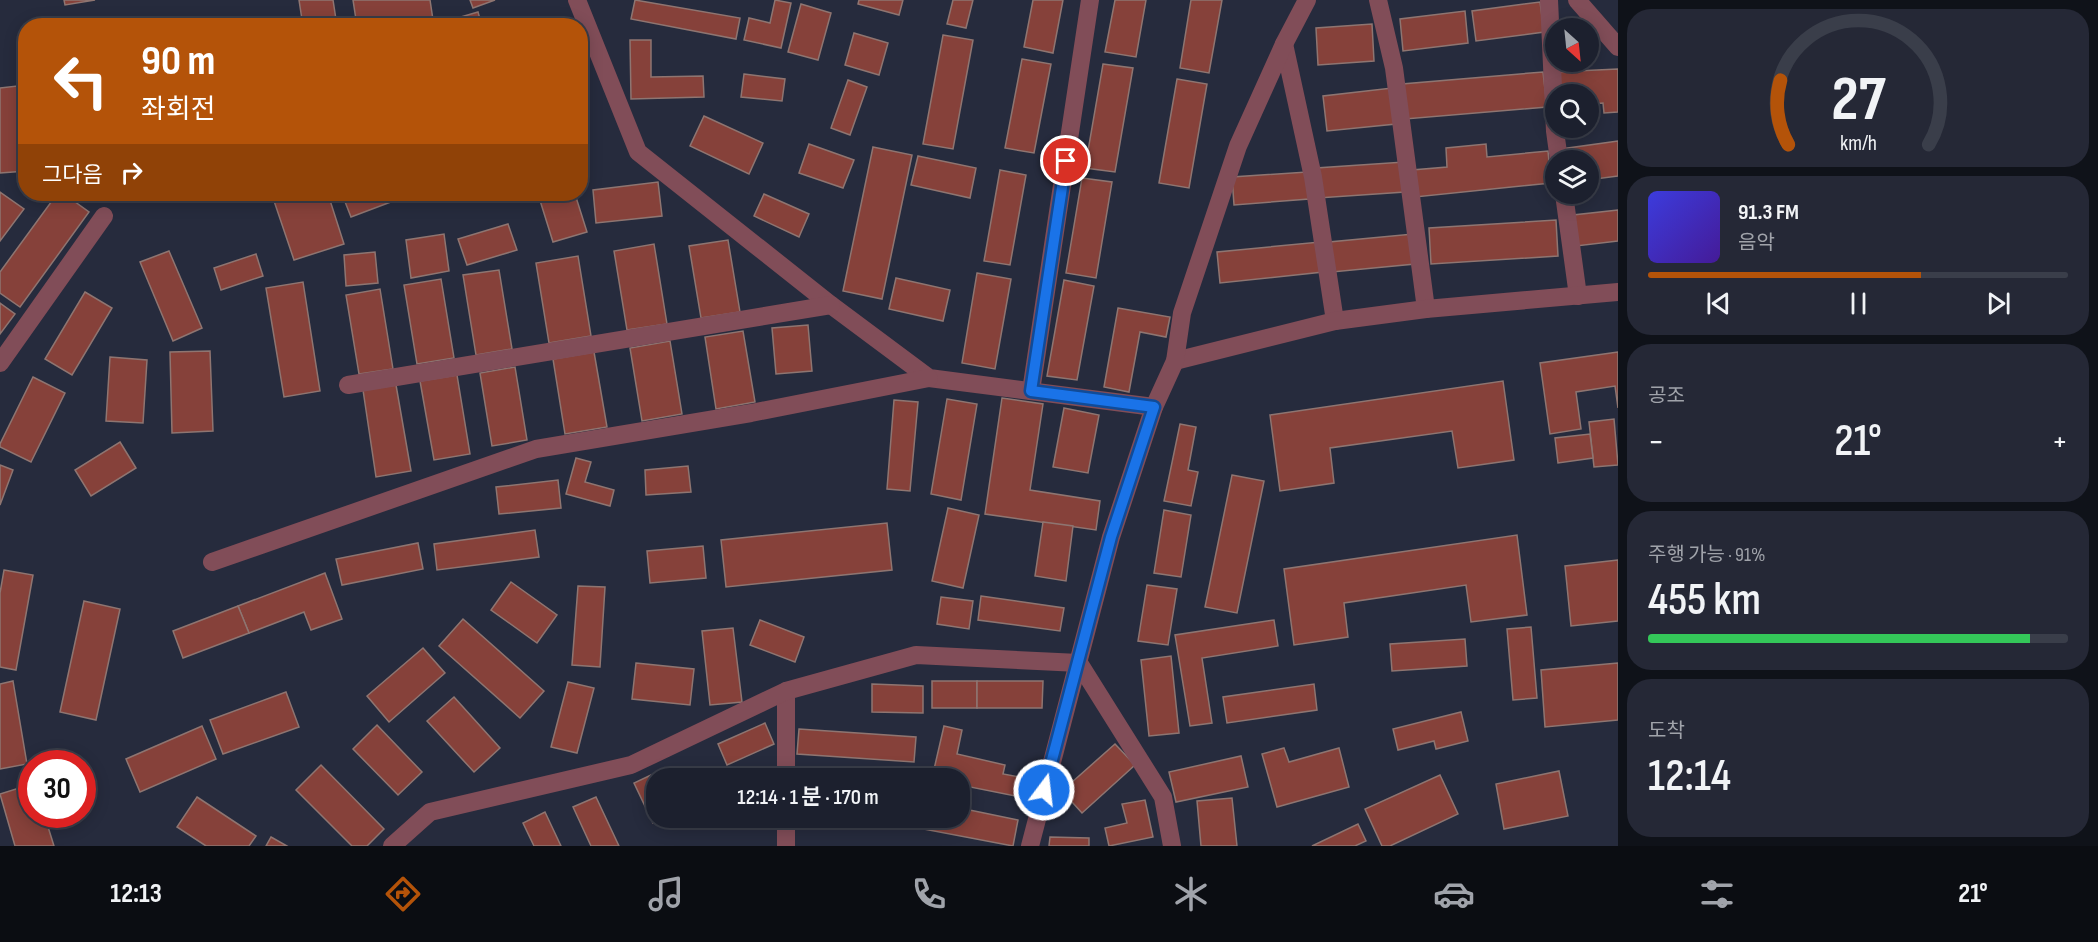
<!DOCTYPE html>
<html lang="ko">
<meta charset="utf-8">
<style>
:root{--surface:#1c202e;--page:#252836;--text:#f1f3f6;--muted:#a0a3aa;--line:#3a3e4a;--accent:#b45309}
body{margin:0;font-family:"Sofia Sans Condensed","Noto Sans KR",sans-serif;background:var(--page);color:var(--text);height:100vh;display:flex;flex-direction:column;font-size:22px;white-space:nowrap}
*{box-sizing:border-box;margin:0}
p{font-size:20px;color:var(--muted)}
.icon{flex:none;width:33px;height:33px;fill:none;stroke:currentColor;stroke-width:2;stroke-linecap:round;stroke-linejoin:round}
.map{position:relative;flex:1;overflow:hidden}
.side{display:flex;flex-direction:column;gap:9px;padding:9px;background:#0f1219;width:480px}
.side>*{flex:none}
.banner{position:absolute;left:18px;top:18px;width:570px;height:183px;border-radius:24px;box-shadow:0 3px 15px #0003,0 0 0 2px var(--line);background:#b45309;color:#fff;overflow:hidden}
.needle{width:39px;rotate:153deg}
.fabs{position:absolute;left:1545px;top:18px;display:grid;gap:12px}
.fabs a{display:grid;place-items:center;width:54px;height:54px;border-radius:50%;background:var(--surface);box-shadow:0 3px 15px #0003,0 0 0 2px var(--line);font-size:30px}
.speed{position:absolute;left:18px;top:750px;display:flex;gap:12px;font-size:30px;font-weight:700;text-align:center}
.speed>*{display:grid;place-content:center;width:78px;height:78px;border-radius:50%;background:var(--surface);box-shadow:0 3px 15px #0003,0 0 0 2px var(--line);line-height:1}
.speed .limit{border:9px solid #d22;background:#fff;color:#111}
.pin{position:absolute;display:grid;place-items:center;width:51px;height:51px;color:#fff;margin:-26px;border:3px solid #fff;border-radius:50%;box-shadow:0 2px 6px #0007}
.me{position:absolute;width:66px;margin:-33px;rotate:15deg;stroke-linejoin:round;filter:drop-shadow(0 0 4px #0008)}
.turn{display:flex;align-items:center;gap:21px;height:126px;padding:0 24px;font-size:27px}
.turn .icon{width:78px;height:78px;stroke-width:2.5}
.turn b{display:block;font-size:42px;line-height:51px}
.then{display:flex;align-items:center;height:57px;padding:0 24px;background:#0003;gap:12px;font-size:22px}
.big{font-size:45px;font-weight:600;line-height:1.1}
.side .card{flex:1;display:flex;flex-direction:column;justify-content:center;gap:9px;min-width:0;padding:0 21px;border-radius:24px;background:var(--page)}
.side .dial{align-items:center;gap:0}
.dial svg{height:156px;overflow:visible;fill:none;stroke:var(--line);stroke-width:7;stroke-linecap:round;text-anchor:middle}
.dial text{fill:var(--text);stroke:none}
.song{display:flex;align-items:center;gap:18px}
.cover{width:72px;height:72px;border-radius:9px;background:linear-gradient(135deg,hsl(240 70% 55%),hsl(260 70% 35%))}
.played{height:6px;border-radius:3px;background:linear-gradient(90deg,var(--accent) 65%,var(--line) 65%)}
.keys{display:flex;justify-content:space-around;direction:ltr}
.heat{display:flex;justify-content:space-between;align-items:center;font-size:33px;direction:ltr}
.charge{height:9px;border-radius:4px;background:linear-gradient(90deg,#34c759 91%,var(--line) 0)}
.trip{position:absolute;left:646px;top:768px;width:324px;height:60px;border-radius:24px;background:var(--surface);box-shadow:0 3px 15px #0003,0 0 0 2px var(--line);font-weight:600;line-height:60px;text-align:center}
.tabs{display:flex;height:96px;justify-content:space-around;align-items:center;background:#0b0d12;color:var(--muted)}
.tabs .icon{width:42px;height:42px}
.tabs .current{color:var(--accent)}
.tabs b{font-size:27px;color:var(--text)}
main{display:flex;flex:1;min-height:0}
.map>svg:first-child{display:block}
.building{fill:#86413a;stroke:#8e7571;stroke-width:1.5}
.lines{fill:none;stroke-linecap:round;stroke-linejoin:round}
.minor{stroke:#814d58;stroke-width:18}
.route-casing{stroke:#114b97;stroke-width:15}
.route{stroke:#1a73e8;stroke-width:10}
</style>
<main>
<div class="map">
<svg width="1618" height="846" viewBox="0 0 1618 846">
<rect width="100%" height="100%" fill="#262b3d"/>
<g class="building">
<polygon points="64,0 95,0 65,5"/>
<polygon points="299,0 333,0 337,26 303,26"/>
<polygon points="353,0 430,0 433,20 396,26 357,26"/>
<polygon points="470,0 495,0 473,8"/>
<polygon points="635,0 740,18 736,39 631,19"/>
<polygon points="775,0 791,3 781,48 744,40 749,18 770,23"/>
<polygon points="859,0 903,0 899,15 858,4"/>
<polygon points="953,0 973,0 966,28 947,24"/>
<polygon points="1033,0 1063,0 1053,53 1024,47"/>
<polygon points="1115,0 1146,0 1136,57 1105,52"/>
<polygon points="1191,0 1222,0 1209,73 1180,68"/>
<polygon points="1540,2 1544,32 1476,41 1472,11"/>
<polygon points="801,4 831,13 818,60 788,52"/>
<polygon points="1465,11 1468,43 1403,51 1400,19"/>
<polygon points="478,12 482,26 448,26 447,21"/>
<polygon points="1372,24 1374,61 1318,65 1316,28"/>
<polygon points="854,33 888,43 879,75 845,65"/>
<polygon points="943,35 973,40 953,149 923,144"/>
<polygon points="630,40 651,40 651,77 703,76 704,97 631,99"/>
<polygon points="1022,59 1051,64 1034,153 1005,148"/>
<polygon points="1103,64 1133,68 1115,172 1085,168"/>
<polygon points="1618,69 1618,112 1604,113 1603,103 1588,104 1588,94 1556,94 1555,72"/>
<polygon points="1543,72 1547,107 1405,119 1402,84"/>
<polygon points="744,74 785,79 782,101 741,97"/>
<polygon points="1177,79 1207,84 1189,188 1159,183"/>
<polygon points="848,80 867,87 850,135 831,128"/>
<polygon points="26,85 26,171 0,173 0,88"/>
<polygon points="1392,88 1396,124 1327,131 1323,96"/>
<polygon points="704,116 763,143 749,174 690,146"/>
<polygon points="1618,141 1618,176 1588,180 1588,160 1563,160 1561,149"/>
<polygon points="809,144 854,160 843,188 799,173"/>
<polygon points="1486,144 1487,157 1548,151 1551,183 1415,197 1412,170 1447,167 1446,148"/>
<polygon points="873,147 912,155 882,299 843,291"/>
<polygon points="918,156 976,168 970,198 911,185"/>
<polygon points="1404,162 1405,192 1318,198 1316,168"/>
<polygon points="1000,170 1026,175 1010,265 984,261"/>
<polygon points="1307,172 1309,199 1234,205 1232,177"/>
<polygon points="1082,178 1112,182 1096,278 1066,273"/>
<polygon points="658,182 662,216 596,223 593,190"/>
<polygon points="0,192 24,209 0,241"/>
<polygon points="57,194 64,194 89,212 20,307 0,293 0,272"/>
<polygon points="328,194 344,244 294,260 272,195"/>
<polygon points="342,194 412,194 351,217"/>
<polygon points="538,194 575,194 587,232 553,242"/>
<polygon points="764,194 809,214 799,237 754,216"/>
<polygon points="1618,210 1618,241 1576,246 1573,215"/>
<polygon points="1556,220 1558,256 1431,264 1429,228"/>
<polygon points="508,224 517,250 467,265 458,239"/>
<polygon points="444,234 449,271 411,278 406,240"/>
<polygon points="1413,234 1415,264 1332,272 1329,242"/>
<polygon points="728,240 740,312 701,318 689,246"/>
<polygon points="1320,242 1323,272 1220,283 1217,252"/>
<polygon points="654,244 667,324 627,330 614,251"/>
<polygon points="169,251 202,328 173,341 140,262"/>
<polygon points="375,252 378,283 346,286 344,255"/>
<polygon points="256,254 263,276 221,290 214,268"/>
<polygon points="578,256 591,336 549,343 536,263"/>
<polygon points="499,270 512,349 476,355 463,275"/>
<polygon points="977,273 1011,279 995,369 962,363"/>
<polygon points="896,278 950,290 943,321 889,309"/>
<polygon points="441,279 454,358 417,364 404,285"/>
<polygon points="1064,280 1094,286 1077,380 1047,376"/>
<polygon points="303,282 320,391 284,397 266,288"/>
<polygon points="380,289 393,369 359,374 346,295"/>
<polygon points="85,292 112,308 72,375 45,359"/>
<polygon points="0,303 15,314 0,334"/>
<polygon points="1118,308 1170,317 1166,337 1140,332 1129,392 1104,387"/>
<polygon points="808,325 812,371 776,374 772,328"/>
<polygon points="743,331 755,402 716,409 705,337"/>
<polygon points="670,341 682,414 642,421 630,348"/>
<polygon points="210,351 213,431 172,433 170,352"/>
<polygon points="594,352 607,427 565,434 553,359"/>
<polygon points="1618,352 1618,408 1615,386 1576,392 1581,429 1550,434 1540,363"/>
<polygon points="110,357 147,360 143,423 106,421"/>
<polygon points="515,367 527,440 492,446 480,373"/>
<polygon points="457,375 470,454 434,460 420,381"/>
<polygon points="33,377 65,393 31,462 0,447 0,444"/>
<polygon points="1503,381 1514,460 1458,468 1452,431 1330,448 1334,483 1280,491 1270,415"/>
<polygon points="396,385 411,471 376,477 363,390"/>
<polygon points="1002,398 1043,404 1030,490 1100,501 1096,530 985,514"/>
<polygon points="947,399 977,404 961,500 931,494"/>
<polygon points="894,400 918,402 910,491 887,489"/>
<polygon points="1064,408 1099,415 1088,473 1053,467"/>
<polygon points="1614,419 1618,465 1594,467 1589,422"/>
<polygon points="1180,424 1196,427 1188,470 1198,472 1191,506 1164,501"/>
<polygon points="1590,434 1593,458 1558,463 1555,438"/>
<polygon points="120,442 136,468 91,496 75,470"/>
<polygon points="576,458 591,462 585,482 614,490 610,506 566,494"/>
<polygon points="0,465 13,470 0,505"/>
<polygon points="688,466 691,492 646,495 645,470"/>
<polygon points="1232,475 1264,481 1237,613 1205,607"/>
<polygon points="558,480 561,508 499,514 496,487"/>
<polygon points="948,508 979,515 963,588 932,581"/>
<polygon points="1164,510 1191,515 1181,577 1154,573"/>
<polygon points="1043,522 1073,526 1066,581 1035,576"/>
<polygon points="887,523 892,570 726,587 721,540"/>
<polygon points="535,530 539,557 437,570 434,544"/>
<polygon points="1517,535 1527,615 1471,622 1466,585 1344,603 1348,637 1294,645 1284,569"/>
<polygon points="418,543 423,569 342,585 336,559"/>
<polygon points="703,546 706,578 650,583 647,551"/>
<polygon points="1618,560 1618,621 1571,626 1565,566"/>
<polygon points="4,570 33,575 16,670 0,667 0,593"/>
<polygon points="325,573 342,619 311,630 304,612 249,633 238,606"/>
<polygon points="511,582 557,615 537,643 491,610"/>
<polygon points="1147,585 1177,589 1168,645 1138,641"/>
<polygon points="578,586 605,587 600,667 572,665"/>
<polygon points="981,596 1064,608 1060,631 978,620"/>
<polygon points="941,597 973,601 969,629 937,624"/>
<polygon points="84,601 120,609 96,720 60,712"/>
<polygon points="238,606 249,633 183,658 173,631"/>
<polygon points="463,619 544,691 520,718 439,646"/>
<polygon points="760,620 804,637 795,662 750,645"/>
<polygon points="1274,620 1278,646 1202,658 1212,723 1190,726 1175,635"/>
<polygon points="1531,627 1537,698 1513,700 1507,629"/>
<polygon points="733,628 742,702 710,705 702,631"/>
<polygon points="1465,639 1467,666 1392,671 1390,644"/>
<polygon points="423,648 445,673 389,722 367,696"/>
<polygon points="1171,656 1179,733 1149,736 1141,660"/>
<polygon points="636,663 694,669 690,705 632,699"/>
<polygon points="1618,663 1618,720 1545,727 1541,670"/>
<polygon points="13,681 27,764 0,769 0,684"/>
<rect x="932" y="681" width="45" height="27"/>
<polygon points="977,681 1043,681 1042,708 977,708"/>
<polygon points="568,682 594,688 577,753 551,747"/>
<polygon points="872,684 923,686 923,713 872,712"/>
<polygon points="1314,684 1317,710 1227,723 1223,697"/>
<polygon points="286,692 299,727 223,754 210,720"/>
<polygon points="454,697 500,748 474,772 427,721"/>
<polygon points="1461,712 1468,741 1436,749 1434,741 1398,750 1393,729"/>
<polygon points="765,723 774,744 727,765 718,744"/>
<polygon points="377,725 422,772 398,795 353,749"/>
<polygon points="202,726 216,759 140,792 126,759"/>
<polygon points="944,726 962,730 957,754 1005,765 1003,774 1025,778 1021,797 960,785 960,778 932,778"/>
<polygon points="799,729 916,737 914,762 797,754"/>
<polygon points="1115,744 1135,765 1082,813 1062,791"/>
<polygon points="1284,748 1289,762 1339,748 1349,787 1277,807 1262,754"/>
<polygon points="1241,756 1248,787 1176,802 1169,772"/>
<polygon points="321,765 384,829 367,846 352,846 296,790"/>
<polygon points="1559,771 1568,816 1504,829 1496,784"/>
<polygon points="651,775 657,786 657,818 664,818 653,823 634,783"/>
<polygon points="1440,775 1458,814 1390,846 1382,846 1365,809"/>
<polygon points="32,784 32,814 44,814 54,846 15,846 0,794"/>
<polygon points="197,797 256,836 249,846 206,846 177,827"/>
<polygon points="596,797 619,846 591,846 573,807"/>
<polygon points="1232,798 1237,846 1201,846 1197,801"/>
<polygon points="1145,800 1153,837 1109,846 1105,828 1127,823 1122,804"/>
<polygon points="960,808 1018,820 1013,846 918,828 920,818 960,818"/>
<polygon points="545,812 561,846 534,846 523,823"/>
<polygon points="721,818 775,818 775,829 720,827"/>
<polygon points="795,818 905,818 904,828"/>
<polygon points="1358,824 1366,841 1355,846 1312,846"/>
<polygon points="271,837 287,846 266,846"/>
<polygon points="1050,837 1089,838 1089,846 1049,846"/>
</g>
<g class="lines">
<g class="minor">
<polyline points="577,0 638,152 831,305 929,378 1154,407"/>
<polyline points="1378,0 1394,68 1426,309"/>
<polyline points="1549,0 1555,131 1559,160"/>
<polyline points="1577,0 1618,47"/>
<polyline points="1284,44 1313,177 1335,321"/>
<polyline points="1564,194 1578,296"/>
<polyline points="1175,361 1335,321 1426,309 1618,292"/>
<polyline points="0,363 104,216"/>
<polyline points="348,385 831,305"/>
<polyline points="1031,391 1090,0"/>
<polyline points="212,562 536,449 751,413 929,378"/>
<polyline points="786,691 786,778"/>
<polyline points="786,818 786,846"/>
<polyline points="392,846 430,812 631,765 786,691 916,655 1079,663 1163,797 1172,846"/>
<polyline points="1030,846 1111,537 1154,407 1175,361 1182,313 1238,146 1284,44 1307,0"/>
</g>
</g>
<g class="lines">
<defs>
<polyline id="route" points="1044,790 1111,537 1154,407 1031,391 1066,161"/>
</defs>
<use href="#route" class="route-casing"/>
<use href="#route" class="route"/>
</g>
</svg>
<div class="fabs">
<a><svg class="needle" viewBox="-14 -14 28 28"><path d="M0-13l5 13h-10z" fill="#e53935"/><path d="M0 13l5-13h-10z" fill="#a0a3aa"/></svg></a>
<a><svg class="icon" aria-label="search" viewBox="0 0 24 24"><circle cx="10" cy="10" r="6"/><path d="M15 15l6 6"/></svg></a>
<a><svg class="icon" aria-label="layers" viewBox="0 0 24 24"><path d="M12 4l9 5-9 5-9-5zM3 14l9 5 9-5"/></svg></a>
</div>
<div class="speed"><div class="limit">30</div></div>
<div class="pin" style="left:1066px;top:161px;background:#d93025"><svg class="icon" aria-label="arrive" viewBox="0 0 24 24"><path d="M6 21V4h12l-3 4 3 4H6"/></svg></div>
<svg class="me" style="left:1044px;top:790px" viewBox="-20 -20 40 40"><circle r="17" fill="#1a73e8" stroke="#fff" stroke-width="3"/><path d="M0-11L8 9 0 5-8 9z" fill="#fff"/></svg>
<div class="trip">12:14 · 1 분 · 170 m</div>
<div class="banner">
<div class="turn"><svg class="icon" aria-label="left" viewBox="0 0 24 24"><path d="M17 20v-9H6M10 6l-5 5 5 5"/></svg><div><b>90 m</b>좌회전</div></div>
<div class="then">그다음<svg class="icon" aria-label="right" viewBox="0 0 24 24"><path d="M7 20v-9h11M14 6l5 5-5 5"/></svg></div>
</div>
</div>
<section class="side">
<div class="card dial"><svg viewBox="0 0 100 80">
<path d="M14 69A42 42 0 1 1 86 69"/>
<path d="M14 69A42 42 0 0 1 10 36" stroke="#b45309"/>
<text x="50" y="56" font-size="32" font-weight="700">27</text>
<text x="50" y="72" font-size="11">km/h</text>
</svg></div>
<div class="card">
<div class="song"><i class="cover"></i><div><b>91.3 FM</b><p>음악</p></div></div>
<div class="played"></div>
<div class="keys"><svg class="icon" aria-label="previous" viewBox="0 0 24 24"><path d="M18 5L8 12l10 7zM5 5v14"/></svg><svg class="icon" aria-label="pause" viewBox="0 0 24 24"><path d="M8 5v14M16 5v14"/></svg><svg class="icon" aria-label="next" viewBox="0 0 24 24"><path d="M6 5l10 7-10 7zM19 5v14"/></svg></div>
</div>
<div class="card"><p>공조</p>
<div class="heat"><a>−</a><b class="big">21°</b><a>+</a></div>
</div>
<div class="card"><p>주행 가능 · 91%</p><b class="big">455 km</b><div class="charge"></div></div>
<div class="card"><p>도착</p><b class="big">12:14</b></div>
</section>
</main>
<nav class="tabs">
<b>12:13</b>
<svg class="icon current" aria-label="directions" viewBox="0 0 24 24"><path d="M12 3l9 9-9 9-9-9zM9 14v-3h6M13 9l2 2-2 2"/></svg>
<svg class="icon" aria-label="music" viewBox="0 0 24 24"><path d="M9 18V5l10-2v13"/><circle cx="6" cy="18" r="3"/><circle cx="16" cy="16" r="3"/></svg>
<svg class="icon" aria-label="phone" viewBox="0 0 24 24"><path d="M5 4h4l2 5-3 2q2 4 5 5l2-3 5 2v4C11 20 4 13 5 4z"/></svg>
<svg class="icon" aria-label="climate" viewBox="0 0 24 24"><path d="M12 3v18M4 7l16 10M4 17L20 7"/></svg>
<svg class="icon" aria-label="car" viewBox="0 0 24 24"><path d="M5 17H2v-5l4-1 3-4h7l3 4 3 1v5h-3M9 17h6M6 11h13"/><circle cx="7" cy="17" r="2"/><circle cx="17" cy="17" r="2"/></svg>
<svg class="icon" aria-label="filters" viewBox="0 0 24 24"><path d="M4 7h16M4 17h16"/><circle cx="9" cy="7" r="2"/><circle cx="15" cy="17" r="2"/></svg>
<b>21°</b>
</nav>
